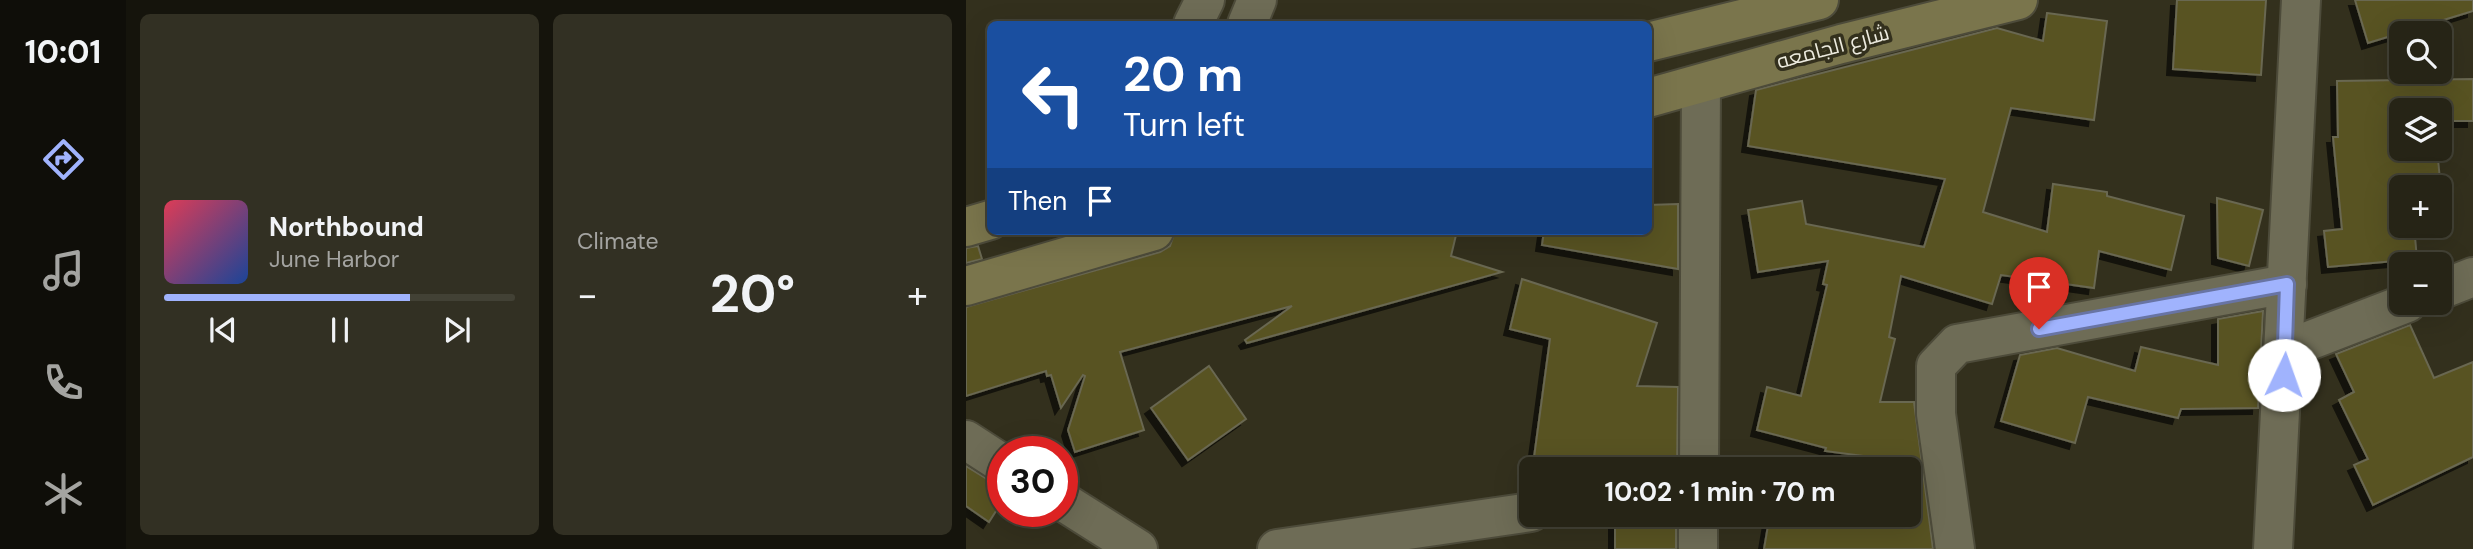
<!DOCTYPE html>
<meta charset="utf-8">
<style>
:root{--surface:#262416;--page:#323023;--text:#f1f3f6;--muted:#a4a4a1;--line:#424135;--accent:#a0b3fd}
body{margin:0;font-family:"DM Sans",Cairo,sans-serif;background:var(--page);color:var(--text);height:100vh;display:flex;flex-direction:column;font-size:26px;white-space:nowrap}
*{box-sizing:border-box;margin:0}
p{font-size:23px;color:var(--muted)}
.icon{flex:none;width:38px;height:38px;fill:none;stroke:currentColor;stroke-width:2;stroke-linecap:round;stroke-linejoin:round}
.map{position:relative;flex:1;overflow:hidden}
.sheet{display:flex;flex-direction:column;gap:14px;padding:14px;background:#15140c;width:840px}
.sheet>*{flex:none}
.banner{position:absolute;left:21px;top:21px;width:665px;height:214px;border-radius:10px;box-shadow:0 7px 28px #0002,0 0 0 2px var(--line);background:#1a4fa0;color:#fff;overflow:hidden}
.controls{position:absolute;left:1423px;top:21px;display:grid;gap:14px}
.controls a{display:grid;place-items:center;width:63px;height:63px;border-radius:10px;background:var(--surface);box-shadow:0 7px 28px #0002,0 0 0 2px var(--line);font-size:35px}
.speed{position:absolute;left:21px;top:436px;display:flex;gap:14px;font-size:35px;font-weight:700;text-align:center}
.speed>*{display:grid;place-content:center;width:91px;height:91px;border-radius:50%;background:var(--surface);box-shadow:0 7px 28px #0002,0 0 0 2px var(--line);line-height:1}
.speed .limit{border:10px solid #d22;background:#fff;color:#111}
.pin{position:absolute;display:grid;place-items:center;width:60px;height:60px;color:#fff;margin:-72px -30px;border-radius:50% 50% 50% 0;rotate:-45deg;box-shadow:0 0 7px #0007}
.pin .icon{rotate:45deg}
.me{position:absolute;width:77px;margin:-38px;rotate:3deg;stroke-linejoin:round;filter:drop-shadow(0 0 5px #0008)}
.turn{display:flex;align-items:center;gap:24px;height:147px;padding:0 21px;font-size:32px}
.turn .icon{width:91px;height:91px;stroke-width:2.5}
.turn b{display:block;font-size:49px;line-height:60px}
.then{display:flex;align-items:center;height:66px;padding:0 21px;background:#0003;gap:14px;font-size:26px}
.big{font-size:52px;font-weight:700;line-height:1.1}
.sheet .card{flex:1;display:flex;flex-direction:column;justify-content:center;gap:10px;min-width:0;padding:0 24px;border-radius:10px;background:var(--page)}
.song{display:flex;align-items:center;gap:21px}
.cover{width:84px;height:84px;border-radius:10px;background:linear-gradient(135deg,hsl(350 70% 55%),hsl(220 70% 35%))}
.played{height:7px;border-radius:4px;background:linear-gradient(90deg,var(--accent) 70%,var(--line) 70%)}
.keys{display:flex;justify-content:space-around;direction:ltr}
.heat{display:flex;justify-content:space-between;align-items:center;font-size:38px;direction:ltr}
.sheet .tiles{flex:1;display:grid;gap:14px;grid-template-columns:repeat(2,1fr)}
.trip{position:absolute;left:553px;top:457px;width:402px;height:70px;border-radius:10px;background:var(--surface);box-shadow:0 7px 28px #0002,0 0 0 2px var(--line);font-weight:700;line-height:70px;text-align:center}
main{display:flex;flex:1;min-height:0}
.tabs{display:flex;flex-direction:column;width:126px;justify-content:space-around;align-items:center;background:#0f0e09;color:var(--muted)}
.tabs .icon{width:49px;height:49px}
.tabs .active{color:var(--accent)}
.tabs b{font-size:32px;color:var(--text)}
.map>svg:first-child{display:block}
.building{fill:#595222;stroke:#696751;stroke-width:2;filter:url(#shadow)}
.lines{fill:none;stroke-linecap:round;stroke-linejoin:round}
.street-casing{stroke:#4d4b3a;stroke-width:42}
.secondary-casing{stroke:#4d4b3a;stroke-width:42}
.street{stroke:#6e6c56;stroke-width:38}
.secondary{stroke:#7a754c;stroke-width:38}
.route-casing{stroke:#6874a4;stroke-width:18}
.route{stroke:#a0b3fd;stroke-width:12}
.labels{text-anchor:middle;stroke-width:7;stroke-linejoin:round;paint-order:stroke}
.street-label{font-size:21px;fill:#edebdf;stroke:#33301d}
</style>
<main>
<nav class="tabs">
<b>10:01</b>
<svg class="icon active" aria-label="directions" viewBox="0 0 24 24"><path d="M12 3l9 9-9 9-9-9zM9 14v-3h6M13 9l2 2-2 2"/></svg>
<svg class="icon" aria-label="music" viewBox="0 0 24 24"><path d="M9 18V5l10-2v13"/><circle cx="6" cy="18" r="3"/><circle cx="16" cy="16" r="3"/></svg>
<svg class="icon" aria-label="phone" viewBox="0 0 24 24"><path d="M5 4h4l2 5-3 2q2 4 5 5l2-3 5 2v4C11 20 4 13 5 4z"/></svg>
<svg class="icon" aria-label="climate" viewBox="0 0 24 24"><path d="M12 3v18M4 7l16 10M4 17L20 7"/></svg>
</nav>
<section class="sheet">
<div class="tiles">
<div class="card">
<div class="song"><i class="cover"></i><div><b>Northbound</b><p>June Harbor</p></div></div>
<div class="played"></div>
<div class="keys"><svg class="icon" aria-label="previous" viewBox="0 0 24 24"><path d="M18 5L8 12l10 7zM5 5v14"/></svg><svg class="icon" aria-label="pause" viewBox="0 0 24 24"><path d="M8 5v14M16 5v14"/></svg><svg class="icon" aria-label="next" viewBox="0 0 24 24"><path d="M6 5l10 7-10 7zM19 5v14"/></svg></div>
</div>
<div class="card"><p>Climate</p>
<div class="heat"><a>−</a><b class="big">20°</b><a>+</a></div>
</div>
</div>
</section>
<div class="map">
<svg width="1507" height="549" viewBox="0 0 1507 549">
<defs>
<filter id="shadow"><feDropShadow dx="-6" dy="6" stdDeviation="0" flood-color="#0009"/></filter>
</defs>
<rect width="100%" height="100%" fill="#33301d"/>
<g class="building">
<polygon points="1211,0 1300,0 1295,75 1207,69"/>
<polygon points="1389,0 1507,0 1507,11 1402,43"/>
<polygon points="1081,13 1141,21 1128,120 1045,108 1017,212 1081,232 1087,184 1141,192 1141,196 1218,216 1205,270 1133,251 1128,288 1035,275 1026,304 935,276 923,337 929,339 914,402 948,402 967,549 798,549 804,514 943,514 943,469 927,469 927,460 859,451 860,448 791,430 801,387 835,396 861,285 857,284 862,261 792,272 782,210 836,201 840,224 958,247 979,179 782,146 790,90 1031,28 1077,41"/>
<polygon points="1507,79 1507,121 1474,121 1474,110 1435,110 1435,149 1471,149 1475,190 1474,187 1435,187 1435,226 1448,226 1451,259 1362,267 1358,231 1376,229 1367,137 1372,137 1371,81"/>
<polygon points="1251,198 1297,210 1283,266 1252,258"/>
<polygon points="712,204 712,269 576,245 578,231 682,231 682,205"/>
<polygon points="209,231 491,231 485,256 536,272 281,343 279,340 326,306 154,352 178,430 109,452 102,430 119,376 117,375 95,408 85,375 81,376 80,371 0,396 0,307 194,252 204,246"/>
<polygon points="12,246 16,259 0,263 0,248"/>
<polygon points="556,279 691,323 671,386 712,387 711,469 613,467 612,469 596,469 567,465 584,339 544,329"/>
<polygon points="1297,311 1292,408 1215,409 1212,418 1122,397 1109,443 1035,421 1054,355 1091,348 1169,371 1175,347 1252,365 1252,319"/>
<polygon points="1444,325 1468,378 1507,362 1507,457 1407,505 1388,465 1402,459 1373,400 1388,392 1370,354"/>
<polygon points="243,366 280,419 222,460 185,408"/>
<polygon points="0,466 37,489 37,500 23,522 0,506"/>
<rect x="649" y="523" width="61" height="26"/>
</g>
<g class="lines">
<defs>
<g id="street">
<polyline points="227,24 239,0"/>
<polyline points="281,24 291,0"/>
<polyline points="1474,290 1507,277"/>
<polyline points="1319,350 1441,303"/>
<polyline points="0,440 37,464"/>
<polyline points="733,469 735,84"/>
<polyline points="96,501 172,549"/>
<polyline points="311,549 565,512"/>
<polyline points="732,549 732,514"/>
<polyline points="989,549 970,414 970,366 991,344 1321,284"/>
<polyline points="1307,549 1335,0"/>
</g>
<g id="secondary">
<polyline points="682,42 853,0"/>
<polyline points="682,98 875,44 1052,0"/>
<polyline points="0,227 24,220"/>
<polyline points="0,286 188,231"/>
</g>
</defs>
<use href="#street" class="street-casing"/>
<use href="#secondary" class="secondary-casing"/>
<use href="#street" class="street"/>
<use href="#secondary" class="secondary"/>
</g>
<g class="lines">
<defs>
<polyline id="route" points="1073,329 1321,284 1318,375"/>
</defs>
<use href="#route" class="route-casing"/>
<use href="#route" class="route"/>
</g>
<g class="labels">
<g class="street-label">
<text transform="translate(867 47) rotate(-15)" y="7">شارع الجامعه</text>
</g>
</g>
</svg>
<div class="controls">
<a><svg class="icon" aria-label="search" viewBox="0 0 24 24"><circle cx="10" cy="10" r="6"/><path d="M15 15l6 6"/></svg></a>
<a><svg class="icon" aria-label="layers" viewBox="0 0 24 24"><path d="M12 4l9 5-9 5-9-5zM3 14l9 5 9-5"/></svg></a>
<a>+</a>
<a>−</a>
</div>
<div class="speed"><div class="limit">30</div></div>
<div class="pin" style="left:1073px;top:329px;background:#d93025"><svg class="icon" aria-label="arrive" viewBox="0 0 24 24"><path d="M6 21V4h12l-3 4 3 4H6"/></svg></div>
<svg class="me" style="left:1318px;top:375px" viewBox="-20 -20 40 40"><circle r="19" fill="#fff"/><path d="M0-13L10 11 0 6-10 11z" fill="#a0b3fd"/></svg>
<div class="trip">10:02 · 1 min · 70 m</div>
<div class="banner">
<div class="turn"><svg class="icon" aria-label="left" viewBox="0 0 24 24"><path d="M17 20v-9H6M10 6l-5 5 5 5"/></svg><div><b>20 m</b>Turn left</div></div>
<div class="then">Then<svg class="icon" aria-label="arrive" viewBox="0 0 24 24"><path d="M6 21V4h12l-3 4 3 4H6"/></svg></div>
</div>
</div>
</main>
